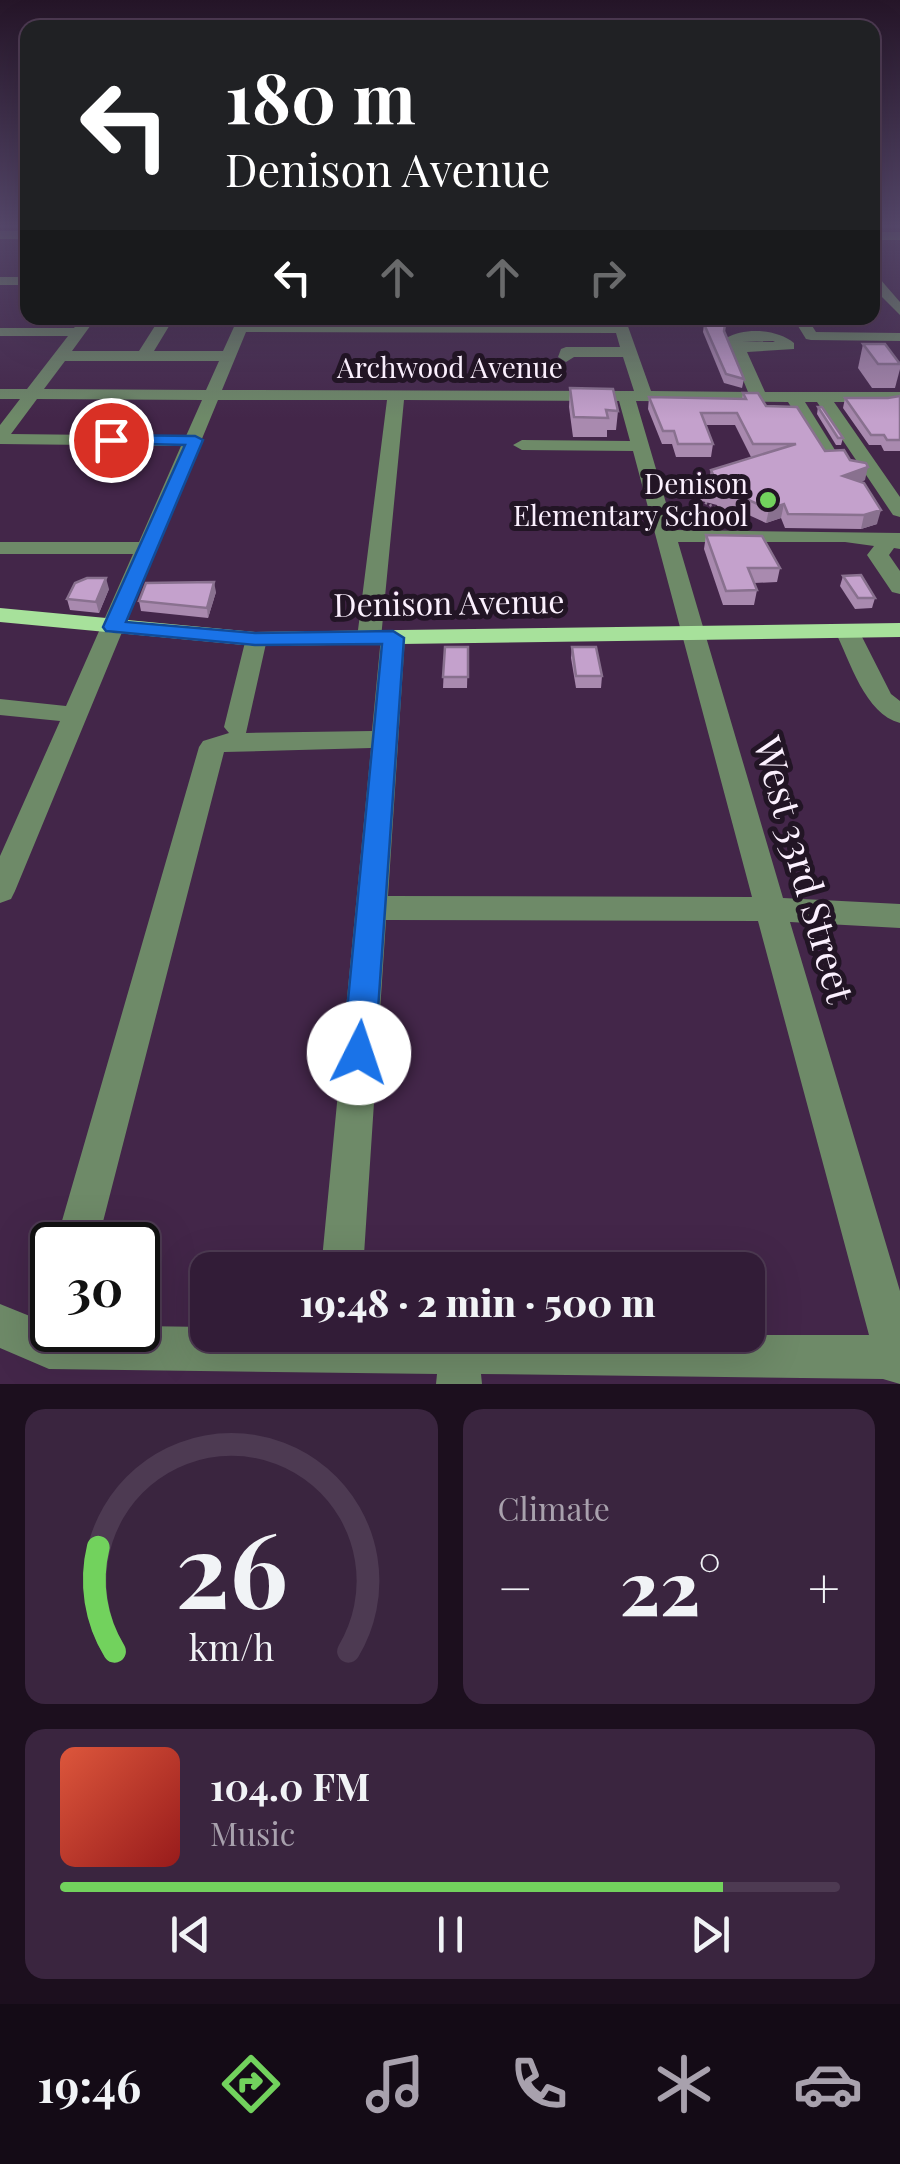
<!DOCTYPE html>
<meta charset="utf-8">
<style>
:root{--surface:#321c37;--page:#3a253f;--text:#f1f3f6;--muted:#a8a1ad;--line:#4d3a52;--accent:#72d25d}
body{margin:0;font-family:"Playfair Display",serif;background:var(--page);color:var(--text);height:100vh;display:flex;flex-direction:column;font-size:38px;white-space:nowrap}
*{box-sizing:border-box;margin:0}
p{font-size:32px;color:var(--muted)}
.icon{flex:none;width:55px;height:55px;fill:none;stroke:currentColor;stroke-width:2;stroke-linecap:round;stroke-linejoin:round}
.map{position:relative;height:1384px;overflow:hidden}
.panel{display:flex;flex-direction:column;gap:25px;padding:25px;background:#1c0f1e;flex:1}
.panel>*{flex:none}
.hud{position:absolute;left:20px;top:20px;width:860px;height:305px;border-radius:20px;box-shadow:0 10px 40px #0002,0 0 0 2px var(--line);background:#202124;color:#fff;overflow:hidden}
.speed{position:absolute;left:30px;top:1222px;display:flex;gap:20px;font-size:50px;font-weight:700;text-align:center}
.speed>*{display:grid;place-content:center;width:130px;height:130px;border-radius:50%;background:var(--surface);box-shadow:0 10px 40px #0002,0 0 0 2px var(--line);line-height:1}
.speed .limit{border:5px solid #111;border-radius:15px;background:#fff;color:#111}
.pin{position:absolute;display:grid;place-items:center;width:85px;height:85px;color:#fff;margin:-42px;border:5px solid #fff;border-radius:50%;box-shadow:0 2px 10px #0007}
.me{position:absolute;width:110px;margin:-55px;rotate:4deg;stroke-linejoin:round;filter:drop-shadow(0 0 8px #0008)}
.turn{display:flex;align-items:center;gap:35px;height:210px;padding:0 40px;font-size:45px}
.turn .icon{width:130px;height:130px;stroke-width:2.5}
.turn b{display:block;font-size:70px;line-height:85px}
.lanes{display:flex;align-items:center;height:95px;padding:0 40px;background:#0003;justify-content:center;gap:50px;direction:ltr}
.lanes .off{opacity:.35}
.big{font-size:75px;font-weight:800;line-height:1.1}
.panel .tile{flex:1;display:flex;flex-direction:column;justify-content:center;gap:15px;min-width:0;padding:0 35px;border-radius:20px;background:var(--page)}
.panel .dial{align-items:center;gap:0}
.dial svg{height:260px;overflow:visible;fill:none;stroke:var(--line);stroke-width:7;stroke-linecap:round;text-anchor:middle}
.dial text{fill:var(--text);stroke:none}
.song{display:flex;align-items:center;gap:30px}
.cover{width:120px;height:120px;border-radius:15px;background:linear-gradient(135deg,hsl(10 70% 55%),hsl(0 70% 35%))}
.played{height:10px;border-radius:5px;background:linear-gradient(90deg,var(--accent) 85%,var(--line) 85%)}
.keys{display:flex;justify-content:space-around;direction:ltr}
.heat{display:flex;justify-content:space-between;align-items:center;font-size:55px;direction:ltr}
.panel .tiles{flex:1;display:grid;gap:25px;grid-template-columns:1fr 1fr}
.tile:last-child{grid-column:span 2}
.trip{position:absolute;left:190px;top:1252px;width:575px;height:100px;border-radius:20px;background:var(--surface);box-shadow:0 10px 40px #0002,0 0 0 2px var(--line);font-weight:800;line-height:100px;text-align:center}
.dock{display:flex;height:160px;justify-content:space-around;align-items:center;background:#140b16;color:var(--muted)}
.dock .icon{width:70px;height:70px}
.dock .selected{color:var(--accent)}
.dock b{font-size:45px;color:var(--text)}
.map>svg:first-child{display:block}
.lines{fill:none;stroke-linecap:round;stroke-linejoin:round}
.path{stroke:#937e98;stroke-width:2.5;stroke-dasharray:2.5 2.5;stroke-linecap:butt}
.minor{fill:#6e8a68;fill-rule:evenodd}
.major{fill:#a7e19b;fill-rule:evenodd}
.wall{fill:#a98aaf}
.shaded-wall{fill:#89718f}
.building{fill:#c4a1cc;stroke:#89718f;stroke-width:2.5}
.route{fill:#1a73e8;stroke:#114b97;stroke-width:2.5}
.poi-dot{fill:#72d25d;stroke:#221525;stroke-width:4}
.labels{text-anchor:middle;stroke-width:10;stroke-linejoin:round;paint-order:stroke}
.far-street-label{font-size:28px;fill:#fbf0fe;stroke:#221525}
.far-poi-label{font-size:28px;fill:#fbf0fe;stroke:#221525;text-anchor:end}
.street-label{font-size:32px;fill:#fbf0fe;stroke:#221525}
.near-street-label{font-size:38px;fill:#fbf0fe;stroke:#221525}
</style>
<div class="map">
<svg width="900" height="1384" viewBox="0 0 900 1384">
<rect width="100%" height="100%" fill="#432649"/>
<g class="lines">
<g class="path">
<polyline points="669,482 698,487"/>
<polyline points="696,498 747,524"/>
</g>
<g class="minor">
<rect x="0" y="231" width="28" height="8"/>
<rect x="872" y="232" width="28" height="8"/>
<rect x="0" y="277" width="28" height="8"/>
<polygon points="872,279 880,279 900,302 900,315 872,287"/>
<path d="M82,318H96L72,351H139L160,318H174L154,351H223L238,318H252L250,324L613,325L611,318H625L651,391L748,392L726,338C745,327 777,329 794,343V349L747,352L765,392H900V402H834L900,497V517L893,515L817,402H805L840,458L837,462H825L788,402L636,401L674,530L900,533V549L894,548L889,555L900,571V594L892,592L867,555L874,546L845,542H678L783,898L900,904V928L790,922L900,1291V1384L883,1379L481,1374L482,1384H436L437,1374L49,1369L0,1348V1304L52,1325V1330H138V1326L208,1327V1335H869L758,921L386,920L363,1270H321L371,748L224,752L97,1245H55L199,747L203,741L229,733L224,727L247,634H263L267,639L246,733L372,731L381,637L393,630L405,637L388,896L752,897L633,451L522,450L513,445L522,440L630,441L619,401L404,400L381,638L369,645L357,638L387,400H218L15,891L11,899L0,903V856L60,721L0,715V699L66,706L133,554H0V542H139L181,446L0,444V425L20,399H0V389H27L68,336H0V328H74ZM246,332L616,333L620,347H566L561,349L558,357L566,362L574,357H623L634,391L222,390ZM773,341L775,342H742ZM65,361H219L206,390L44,389ZM37,399L202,400L186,436L11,434Z"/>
<polygon points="793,318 807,318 816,332 900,333 900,341 811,340 806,339"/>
<path d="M847,624L859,631L891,694L900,701V723C865,714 850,661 835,631Z"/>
</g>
<polygon class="major" points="0,608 255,632 900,623 900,637 255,646 0,622"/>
</g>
<g class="wall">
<polygon points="704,324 744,379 742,388 724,383 703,332"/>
<polygon points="863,344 900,362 900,369 895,388 872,388 858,368"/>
<polygon points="570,388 618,411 616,430 607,430 607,437 573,437 569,407"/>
<polygon points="743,393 766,406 865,480 860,482 877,524 861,529 785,528 781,518 766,523 740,511 720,512 717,505 694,499 696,485 709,481 711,470 751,457 735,425 706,425 713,444 711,457 676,457 672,444 662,444 648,409 649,397 742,399"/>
<polygon points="900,396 900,451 884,451 881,445 869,445 843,408 845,398 888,398"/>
<polygon points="818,407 843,438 841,445 836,445 817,414"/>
<polygon points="706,535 780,568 777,582 754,583 757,590 754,605 723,605 704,549"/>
<polygon points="843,576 875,598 872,608 855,609 840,586"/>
<polygon points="109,589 99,613 70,610 67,599"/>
<polygon points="216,592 208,618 141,611 139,601"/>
<polygon points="445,647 468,647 467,688 443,688"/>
<polygon points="572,647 602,676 601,688 576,688 571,658"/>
</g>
<g class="shaded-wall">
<polygon points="868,467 865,480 840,489 843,476"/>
<polygon points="784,504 781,518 766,523 769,509"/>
<polygon points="881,510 877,524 861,529 864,515"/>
<polygon points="106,578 109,589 99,613 96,602"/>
<polygon points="214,582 216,592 208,618 207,608"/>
</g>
<g class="building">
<polygon points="704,324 725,324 724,331 744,379 726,374"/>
<polygon points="863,344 885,344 900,364 878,364"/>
<polygon points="570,388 613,389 618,411 606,410 608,418 574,417"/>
<polygon points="743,393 758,393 766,406 797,407 825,451 844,450 850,460 866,463 868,467 843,476 864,483 881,510 864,515 788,514 784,504 769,509 742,497 722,498 719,491 696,485 715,479 711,470 796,444 753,444 737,413 701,413 713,444 678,444 674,431 663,431 649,397 746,399"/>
<polygon points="900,396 900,440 887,440 884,435 871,435 845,398 888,398"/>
<polygon points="818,407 822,407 843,438 838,438"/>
<polygon points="706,535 762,536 780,568 748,568 757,590 726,591"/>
<polygon points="861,575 875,598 858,598 843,576"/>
<polygon points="87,578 106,578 96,602 67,599 75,583"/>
<polygon points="214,582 207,608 139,601 146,583"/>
<polygon points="445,647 468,647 468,677 443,677"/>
<polygon points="572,647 596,647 602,676 576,676"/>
</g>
<linearGradient id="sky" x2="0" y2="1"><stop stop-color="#251528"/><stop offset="0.54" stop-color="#55476a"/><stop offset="1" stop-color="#55476a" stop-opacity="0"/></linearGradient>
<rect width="900" height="419" fill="url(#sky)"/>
<polygon class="route" points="111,435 195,436 203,440 126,622 255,633 393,631 404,638 375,1053 370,1063 359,1067 348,1063 343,1053 382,644 255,645 106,631 103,627 185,445 105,443 105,437"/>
<circle class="poi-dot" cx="768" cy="500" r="10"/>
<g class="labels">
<g class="far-street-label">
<text x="450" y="378">Archwood Avenue</text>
</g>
<g class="far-poi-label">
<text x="748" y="494">Denison<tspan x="748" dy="32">Elementary School</tspan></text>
</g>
<g class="street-label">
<text transform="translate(449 604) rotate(-1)" y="11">Denison Avenue</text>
</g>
<g class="near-street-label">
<text transform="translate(803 870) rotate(74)" y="13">West 33rd Street</text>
</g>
</g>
</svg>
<div class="speed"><div class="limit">30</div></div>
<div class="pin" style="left:111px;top:440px;background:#d93025"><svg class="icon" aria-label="arrive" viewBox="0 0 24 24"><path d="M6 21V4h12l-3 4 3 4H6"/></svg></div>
<svg class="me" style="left:359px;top:1053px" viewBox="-20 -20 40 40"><circle r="19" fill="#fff"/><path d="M0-13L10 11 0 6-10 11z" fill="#1a73e8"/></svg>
<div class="trip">19:48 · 2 min · 500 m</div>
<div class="hud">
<div class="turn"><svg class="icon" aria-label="left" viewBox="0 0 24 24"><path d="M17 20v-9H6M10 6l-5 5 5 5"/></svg><div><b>180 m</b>Denison Avenue</div></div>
<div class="lanes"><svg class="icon" aria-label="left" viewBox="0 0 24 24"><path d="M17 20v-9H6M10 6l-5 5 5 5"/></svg><svg class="icon off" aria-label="ahead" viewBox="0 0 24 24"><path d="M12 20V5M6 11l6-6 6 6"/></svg><svg class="icon off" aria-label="ahead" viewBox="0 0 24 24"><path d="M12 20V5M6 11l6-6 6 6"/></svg><svg class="icon off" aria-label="right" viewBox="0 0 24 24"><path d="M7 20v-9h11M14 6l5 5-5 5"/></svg></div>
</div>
</div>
<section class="panel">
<div class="tiles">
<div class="tile dial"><svg viewBox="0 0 100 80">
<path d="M14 69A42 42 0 1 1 86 69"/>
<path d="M14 69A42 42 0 0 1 9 37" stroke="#72d25d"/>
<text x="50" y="56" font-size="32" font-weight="700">26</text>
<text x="50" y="72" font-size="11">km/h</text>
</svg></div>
<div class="tile"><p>Climate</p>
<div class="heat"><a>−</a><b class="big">22°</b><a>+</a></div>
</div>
<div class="tile">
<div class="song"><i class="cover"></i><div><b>104.0 FM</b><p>Music</p></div></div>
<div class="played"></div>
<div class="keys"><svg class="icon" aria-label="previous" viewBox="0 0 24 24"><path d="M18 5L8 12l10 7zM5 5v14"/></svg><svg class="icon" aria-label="pause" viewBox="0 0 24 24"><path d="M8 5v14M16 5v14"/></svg><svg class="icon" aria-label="next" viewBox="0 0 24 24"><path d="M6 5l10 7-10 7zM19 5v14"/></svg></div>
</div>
</div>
</section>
<nav class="dock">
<b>19:46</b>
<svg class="icon selected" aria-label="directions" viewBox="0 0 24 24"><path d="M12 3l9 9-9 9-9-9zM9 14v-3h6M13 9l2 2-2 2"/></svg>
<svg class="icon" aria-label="music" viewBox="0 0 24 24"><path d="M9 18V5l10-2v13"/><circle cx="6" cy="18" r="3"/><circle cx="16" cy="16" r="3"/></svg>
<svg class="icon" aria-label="phone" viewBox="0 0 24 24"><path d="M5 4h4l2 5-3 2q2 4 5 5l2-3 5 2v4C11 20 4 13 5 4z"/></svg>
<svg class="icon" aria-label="climate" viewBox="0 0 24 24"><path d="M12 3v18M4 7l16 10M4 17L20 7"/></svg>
<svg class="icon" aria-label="car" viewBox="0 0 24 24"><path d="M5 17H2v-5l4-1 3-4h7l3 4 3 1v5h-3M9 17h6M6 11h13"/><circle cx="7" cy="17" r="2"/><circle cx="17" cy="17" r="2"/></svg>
</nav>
